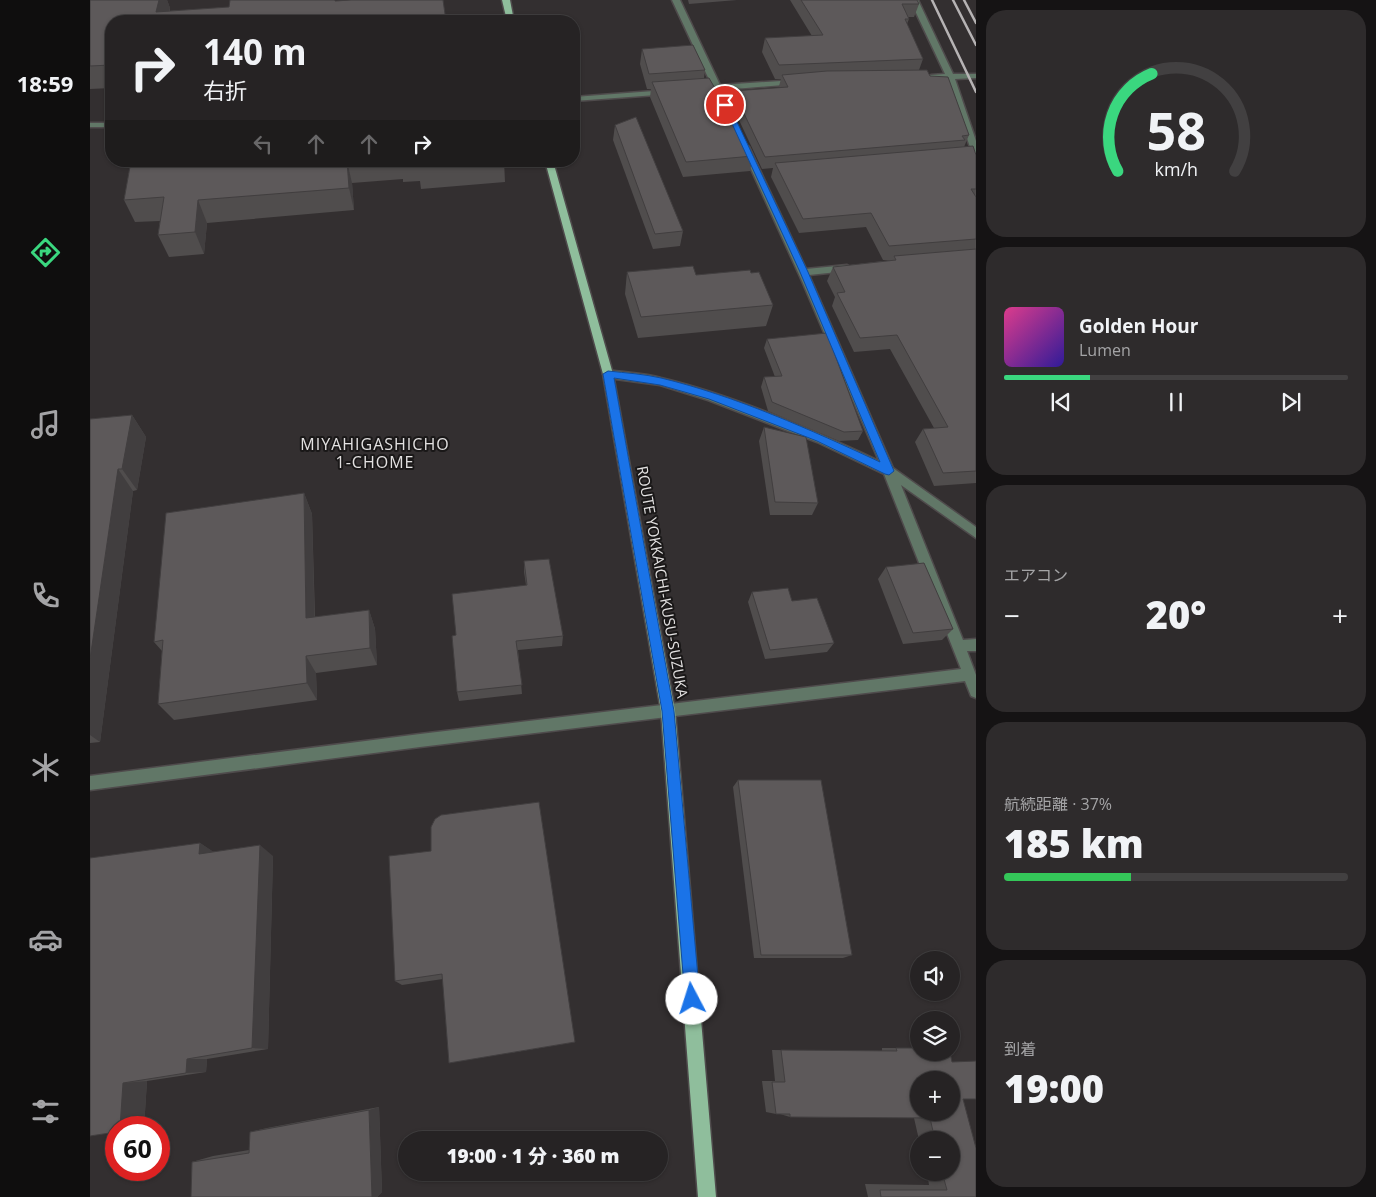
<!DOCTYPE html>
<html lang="ja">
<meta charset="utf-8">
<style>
:root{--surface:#262324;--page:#2e2b2c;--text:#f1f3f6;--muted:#a4a4a6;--line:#424041;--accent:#3ad77f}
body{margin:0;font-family:"Open Sans","Noto Sans JP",sans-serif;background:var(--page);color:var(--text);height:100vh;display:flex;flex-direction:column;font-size:19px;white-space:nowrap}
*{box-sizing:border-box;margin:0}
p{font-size:16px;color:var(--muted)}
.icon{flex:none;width:28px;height:28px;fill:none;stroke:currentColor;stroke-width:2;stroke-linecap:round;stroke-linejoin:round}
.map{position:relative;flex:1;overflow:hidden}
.side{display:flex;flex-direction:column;gap:10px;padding:10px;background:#151314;width:400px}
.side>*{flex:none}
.hud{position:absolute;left:15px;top:15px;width:475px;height:152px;border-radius:20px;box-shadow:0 1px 4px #0004,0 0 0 1px var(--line);background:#262324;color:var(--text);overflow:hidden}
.tools{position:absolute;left:820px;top:951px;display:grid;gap:10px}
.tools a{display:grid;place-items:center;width:50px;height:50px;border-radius:50%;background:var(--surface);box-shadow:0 1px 4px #0004,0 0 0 1px var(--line);font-size:25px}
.speed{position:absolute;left:15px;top:1116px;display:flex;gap:10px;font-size:25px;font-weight:700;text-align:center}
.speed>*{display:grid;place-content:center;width:65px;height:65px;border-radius:50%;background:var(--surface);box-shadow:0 1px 4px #0004,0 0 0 1px var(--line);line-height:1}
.speed .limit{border:8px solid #d22;background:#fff;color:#111}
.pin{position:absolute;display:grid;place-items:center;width:42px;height:42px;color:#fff;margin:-21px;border:2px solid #fff;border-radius:50%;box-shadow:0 1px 5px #0007}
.me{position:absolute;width:55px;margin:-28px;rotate:355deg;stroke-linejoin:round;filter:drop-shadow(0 0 4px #0008)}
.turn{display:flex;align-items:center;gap:18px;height:105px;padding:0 15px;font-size:22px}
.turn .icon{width:65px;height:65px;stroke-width:2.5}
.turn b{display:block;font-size:35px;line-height:42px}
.lanes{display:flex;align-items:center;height:48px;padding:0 15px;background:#0003;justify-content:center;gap:25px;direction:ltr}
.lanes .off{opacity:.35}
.big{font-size:38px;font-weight:800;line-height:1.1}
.side .card{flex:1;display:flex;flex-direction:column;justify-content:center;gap:8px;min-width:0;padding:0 18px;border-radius:20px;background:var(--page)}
.side .dial{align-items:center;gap:0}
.dial svg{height:130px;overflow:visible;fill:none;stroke:var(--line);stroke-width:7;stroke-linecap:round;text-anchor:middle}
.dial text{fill:var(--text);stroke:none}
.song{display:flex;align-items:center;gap:15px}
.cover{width:60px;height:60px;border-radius:8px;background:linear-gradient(135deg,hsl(330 70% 55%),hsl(250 70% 35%))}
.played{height:5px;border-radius:2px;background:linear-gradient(90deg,var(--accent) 25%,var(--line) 25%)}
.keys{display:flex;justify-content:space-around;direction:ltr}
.heat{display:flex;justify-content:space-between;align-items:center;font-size:28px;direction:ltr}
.charge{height:8px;border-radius:4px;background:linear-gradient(90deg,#34c759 37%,var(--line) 0)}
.trip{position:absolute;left:308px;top:1131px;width:270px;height:50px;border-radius:25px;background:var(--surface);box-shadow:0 1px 4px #0004,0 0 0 1px var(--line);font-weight:800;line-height:50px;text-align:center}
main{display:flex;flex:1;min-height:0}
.tabs{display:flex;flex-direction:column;width:90px;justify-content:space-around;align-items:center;background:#0f0e0e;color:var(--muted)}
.tabs .icon{width:35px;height:35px}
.tabs .selected{color:var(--accent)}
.tabs b{font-size:22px;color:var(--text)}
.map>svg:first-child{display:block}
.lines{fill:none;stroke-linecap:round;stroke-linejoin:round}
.minor-casing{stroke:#4f4b4c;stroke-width:3}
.major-casing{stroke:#4f4b4c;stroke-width:3}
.minor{fill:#617767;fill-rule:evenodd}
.major{fill:#8fbe9c;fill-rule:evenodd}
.rail{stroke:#b6b3b4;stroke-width:2.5}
.wall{fill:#504d4d}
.shaded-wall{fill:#413e3f}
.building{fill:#5d595a;stroke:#413e3f;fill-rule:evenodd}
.route{fill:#1a73e8;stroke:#114b97}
.labels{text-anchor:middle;stroke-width:4;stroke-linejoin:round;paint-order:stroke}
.street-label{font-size:15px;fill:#e3e1e1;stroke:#1a1818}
.neighbourhood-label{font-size:16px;letter-spacing:1px;fill:#e3e1e1;stroke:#1a1818}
</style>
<main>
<nav class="tabs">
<b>18:59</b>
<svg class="icon selected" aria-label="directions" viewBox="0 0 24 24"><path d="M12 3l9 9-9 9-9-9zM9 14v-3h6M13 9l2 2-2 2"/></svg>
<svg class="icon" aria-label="music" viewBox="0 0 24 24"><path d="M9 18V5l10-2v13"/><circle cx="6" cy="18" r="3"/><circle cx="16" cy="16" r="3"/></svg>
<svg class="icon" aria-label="phone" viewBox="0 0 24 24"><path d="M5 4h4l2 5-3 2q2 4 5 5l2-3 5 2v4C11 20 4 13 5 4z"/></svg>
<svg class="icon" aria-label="climate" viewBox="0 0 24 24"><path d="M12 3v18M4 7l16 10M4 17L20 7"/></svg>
<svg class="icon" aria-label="car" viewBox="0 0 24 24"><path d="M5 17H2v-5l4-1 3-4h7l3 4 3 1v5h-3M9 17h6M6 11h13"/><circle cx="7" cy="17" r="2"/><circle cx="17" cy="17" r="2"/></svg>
<svg class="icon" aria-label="filters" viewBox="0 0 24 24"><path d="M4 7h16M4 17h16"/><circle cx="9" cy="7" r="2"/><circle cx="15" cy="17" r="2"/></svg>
</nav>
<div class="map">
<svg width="886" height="1197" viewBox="0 0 886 1197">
<rect width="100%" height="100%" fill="#332f30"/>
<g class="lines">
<defs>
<g id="minor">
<polygon points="582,0 590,0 630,85 706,80 710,82 706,84 632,90 639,104 632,106 625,90 617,88 622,86"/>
<polygon points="820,0 828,0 863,74 886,74 886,78 865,79 886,141 886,156 882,153 857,79 841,79 837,77 841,75 855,74"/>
<polygon points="577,90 580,90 580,94 484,101 484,97"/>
<rect x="0" y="123" width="21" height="4"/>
<path d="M655,144L659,147L716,269L757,265L762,268L757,271L719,275L803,468L886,527V538L811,485L873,640L886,639V651H877L886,675V698L881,696L875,681L330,747L0,790V776L330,734L871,669L794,474L727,442L618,400L570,385L518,378L513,374L518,370C535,373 554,373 571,378C643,395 722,430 789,461L712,281L651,147Z"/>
</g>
<g id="major">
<polygon points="412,0 420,0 424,21 417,21"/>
<polygon points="455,161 463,161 523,374 585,711 626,1197 608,1197 571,711 513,374"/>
</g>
</defs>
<use href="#minor" class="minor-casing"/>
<use href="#major" class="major-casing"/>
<use href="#minor" class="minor"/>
<use href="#major" class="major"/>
<g class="rail">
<polyline points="842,0 886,92"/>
<polyline points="863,0 886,45"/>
<polyline points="874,0 886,23"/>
</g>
</g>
<g class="wall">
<polygon points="0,0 77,0 80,8 80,11 248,0 21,21 21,88 0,89"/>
<polygon points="598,0 647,0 599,4"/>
<polygon points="694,0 827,0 829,4 824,17 818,17 819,19 817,24 833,59 829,70 840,76 879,135 874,147 886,155 886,483 844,486 825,442 833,429 844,428 800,349 764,352 742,306 745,297 737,281 743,267 802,260 803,260 793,260 776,227 709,233 681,177 683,168 672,169 641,103 643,91 690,88 689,86 691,79 685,79 672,52 675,38 722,36 700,0"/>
<polygon points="552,49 615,70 614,78 663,156 660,171 593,177 560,97 561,89 557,89 550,64"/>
<polygon points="525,125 593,231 590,246 563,249 523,140"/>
<polygon points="41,161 414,161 415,182 331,189 330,181 313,182 313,179 262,183 264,210 117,223 114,254 79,257 68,235 70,221 45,222 34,200"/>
<polygon points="537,272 606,275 683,305 676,326 548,338 535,294"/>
<polygon points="677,339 773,431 768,440 749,441 678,411 671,387 674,377 685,377 674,348"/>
<polygon points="42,415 56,437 47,490 43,491 10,742 0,743 0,419"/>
<polygon points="674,427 728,503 722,515 680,515 669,441"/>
<polygon points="214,493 222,514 225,617 279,610 285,629 287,665 226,673 227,700 84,720 68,704 72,651 64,642"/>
<polygon points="434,561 473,636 472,646 428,650 432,694 369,701 367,692 366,635 436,585 434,572"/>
<polygon points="796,567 863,629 852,640 813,644 788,579"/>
<polygon points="662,592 702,601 744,643 737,652 675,659 658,602"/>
<polygon points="648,780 762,955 753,958 664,958 643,787"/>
<polygon points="110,843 123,852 183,856 178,1049 117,1059 116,1072 57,1081 54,1127 0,1136"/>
<polygon points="341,851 485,1042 359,1063 353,979 312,985 305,981"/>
<polygon points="792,1048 806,1048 862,1061 873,1099 886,1197 778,1197 775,1184 839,1185 837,1172 861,1172 861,1140 829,1140 824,1118 700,1117 690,1114 686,1114 676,1112 672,1081 685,1081 682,1050 792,1051"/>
<polygon points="289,1107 292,1192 287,1197 101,1197 102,1162 123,1156 159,1150 160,1132 177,1128"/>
</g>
<g class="shaded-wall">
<polygon points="67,0 77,0 80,8 77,21 66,12"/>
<polygon points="257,161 262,183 264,210 259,188"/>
<polygon points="108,200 117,223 114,254 105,232"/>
<polygon points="42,415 56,437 47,490 32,469"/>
<polygon points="28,469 43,491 10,742 0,735 0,659"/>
<polygon points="214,493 222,514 225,636 216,618"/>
<polygon points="279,610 285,629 287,665 280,648"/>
<polygon points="216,656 226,673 227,700 217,683"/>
<polygon points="110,843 127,854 109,854"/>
<polygon points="170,845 183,856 178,1049 162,1048"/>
<polygon points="97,1059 117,1059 116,1072 96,1073"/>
<polygon points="57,1081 54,1127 30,1128 33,1083"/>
<polygon points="289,1107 292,1192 287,1197 282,1197 279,1110"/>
</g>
<g class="building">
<polygon points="0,0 69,0 66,12 139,7 140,0 245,0 245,1 261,0 353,0 356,21 21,21 21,65 0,66"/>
<polygon points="711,0 827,0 829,4 812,4 819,19 815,19 833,59 689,65 675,38 733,35"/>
<polygon points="603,45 615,70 559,74 552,49"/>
<polygon points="837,70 840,76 858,77 879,135 872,136 875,140 675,157 643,91 698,87 692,75 737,71"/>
<polygon points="619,78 626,90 631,90 663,156 596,162 562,82"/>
<polygon points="546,117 593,231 565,234 525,125"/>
<polygon points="883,146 886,155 886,189 881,189 886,197 886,239 799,246 781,213 713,219 685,163"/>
<polygon points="41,161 257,161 259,188 108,200 105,232 68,235 74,197 34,200"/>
<polygon points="327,161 388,161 328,166"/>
<polygon points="886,249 886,471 853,473 833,429 858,427 807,335 770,338 747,293 755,292 743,267 806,260 804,256"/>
<polygon points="603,266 606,275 660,270 661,273 669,272 683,305 551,317 537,272"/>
<polygon points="737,333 773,431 754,432 682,402 674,377 692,376 677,339"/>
<polygon points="42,415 32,469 28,469 0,659 0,419"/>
<polygon points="674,427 716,437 728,503 685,502"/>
<polygon points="214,493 216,618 279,610 280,648 216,656 217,683 68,704 73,640 64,642 76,513"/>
<polygon points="459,559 473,636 426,641 432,685 367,692 362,636 366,635 362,594 437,585 434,561"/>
<polygon points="834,563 863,629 823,633 796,567"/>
<polygon points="698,588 702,601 727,598 744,643 680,650 662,592"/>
<polygon points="648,780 731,780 762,955 671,955"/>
<polygon points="449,802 485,1042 359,1063 352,974 305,981 299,856 341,851 341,827 345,819 351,815"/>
<polygon points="110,843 109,854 170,845 162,1048 97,1059 96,1073 33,1083 30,1128 26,1128 26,1132 0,1136 0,858"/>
<path d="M806,1048H829V1052H860L862,1062L886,1061V1099H873L886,1148V1197H791L790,1190H857L852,1172H861V1140H845L840,1118L700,1117V1114H686L682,1082H695L691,1050L807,1051ZM829,1080H861V1112H829Z"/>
<polygon points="279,1110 282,1197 101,1197 102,1162 159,1153 160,1132"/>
</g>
<path class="route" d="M633,104L639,105L718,272L804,471L799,475L795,474L727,441L619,399L570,385L524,378L584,711L610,999L608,1004L602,1006L597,1004L595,999L572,711L513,374L518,371C536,373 554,374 571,378C646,396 721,430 790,462L710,272Z"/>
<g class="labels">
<g class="street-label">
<text transform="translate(572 582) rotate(80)" y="5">ROUTE YOKKAICHI-KUSU-SUZUKA</text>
</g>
<g class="neighbourhood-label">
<text x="285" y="450">MIYAHIGASHICHO<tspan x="285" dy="18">1-CHOME</tspan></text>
</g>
</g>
</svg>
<div class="tools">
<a><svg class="icon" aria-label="sound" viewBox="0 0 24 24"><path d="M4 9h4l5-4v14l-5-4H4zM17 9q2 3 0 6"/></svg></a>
<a><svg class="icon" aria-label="layers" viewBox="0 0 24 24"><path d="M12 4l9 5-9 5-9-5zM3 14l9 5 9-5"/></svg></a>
<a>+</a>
<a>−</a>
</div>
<div class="speed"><div class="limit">60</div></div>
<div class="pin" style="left:635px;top:105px;background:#d93025"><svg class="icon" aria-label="arrive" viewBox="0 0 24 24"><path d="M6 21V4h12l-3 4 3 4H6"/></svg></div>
<svg class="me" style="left:602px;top:999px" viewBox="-20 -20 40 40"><circle r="19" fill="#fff"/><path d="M0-13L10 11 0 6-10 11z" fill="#1a73e8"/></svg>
<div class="trip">19:00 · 1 分 · 360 m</div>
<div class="hud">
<div class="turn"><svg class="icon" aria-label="right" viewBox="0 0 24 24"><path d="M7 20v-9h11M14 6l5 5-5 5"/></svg><div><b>140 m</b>右折</div></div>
<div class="lanes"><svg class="icon off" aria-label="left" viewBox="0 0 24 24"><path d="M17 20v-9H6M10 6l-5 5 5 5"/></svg><svg class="icon off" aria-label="ahead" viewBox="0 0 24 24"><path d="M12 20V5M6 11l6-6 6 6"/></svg><svg class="icon off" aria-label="ahead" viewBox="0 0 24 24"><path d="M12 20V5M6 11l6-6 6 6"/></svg><svg class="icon" aria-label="right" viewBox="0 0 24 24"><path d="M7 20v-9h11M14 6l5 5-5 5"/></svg></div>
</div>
</div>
<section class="side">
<div class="card dial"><svg viewBox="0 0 100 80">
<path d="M14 69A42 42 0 1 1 86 69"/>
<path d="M14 69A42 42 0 0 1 35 9" stroke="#3ad77f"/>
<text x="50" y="56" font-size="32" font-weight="700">58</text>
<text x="50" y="72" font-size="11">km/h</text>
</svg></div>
<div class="card">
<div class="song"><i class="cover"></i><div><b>Golden Hour</b><p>Lumen</p></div></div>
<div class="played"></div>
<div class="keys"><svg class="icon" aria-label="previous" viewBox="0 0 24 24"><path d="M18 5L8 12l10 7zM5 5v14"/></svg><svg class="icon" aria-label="pause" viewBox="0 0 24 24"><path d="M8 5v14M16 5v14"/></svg><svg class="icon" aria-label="next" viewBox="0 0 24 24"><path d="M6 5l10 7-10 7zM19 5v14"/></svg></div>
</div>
<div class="card"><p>エアコン</p>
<div class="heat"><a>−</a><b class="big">20°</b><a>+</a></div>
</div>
<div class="card"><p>航続距離 · 37%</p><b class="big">185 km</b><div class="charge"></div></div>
<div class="card"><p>到着</p><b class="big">19:00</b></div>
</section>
</main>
